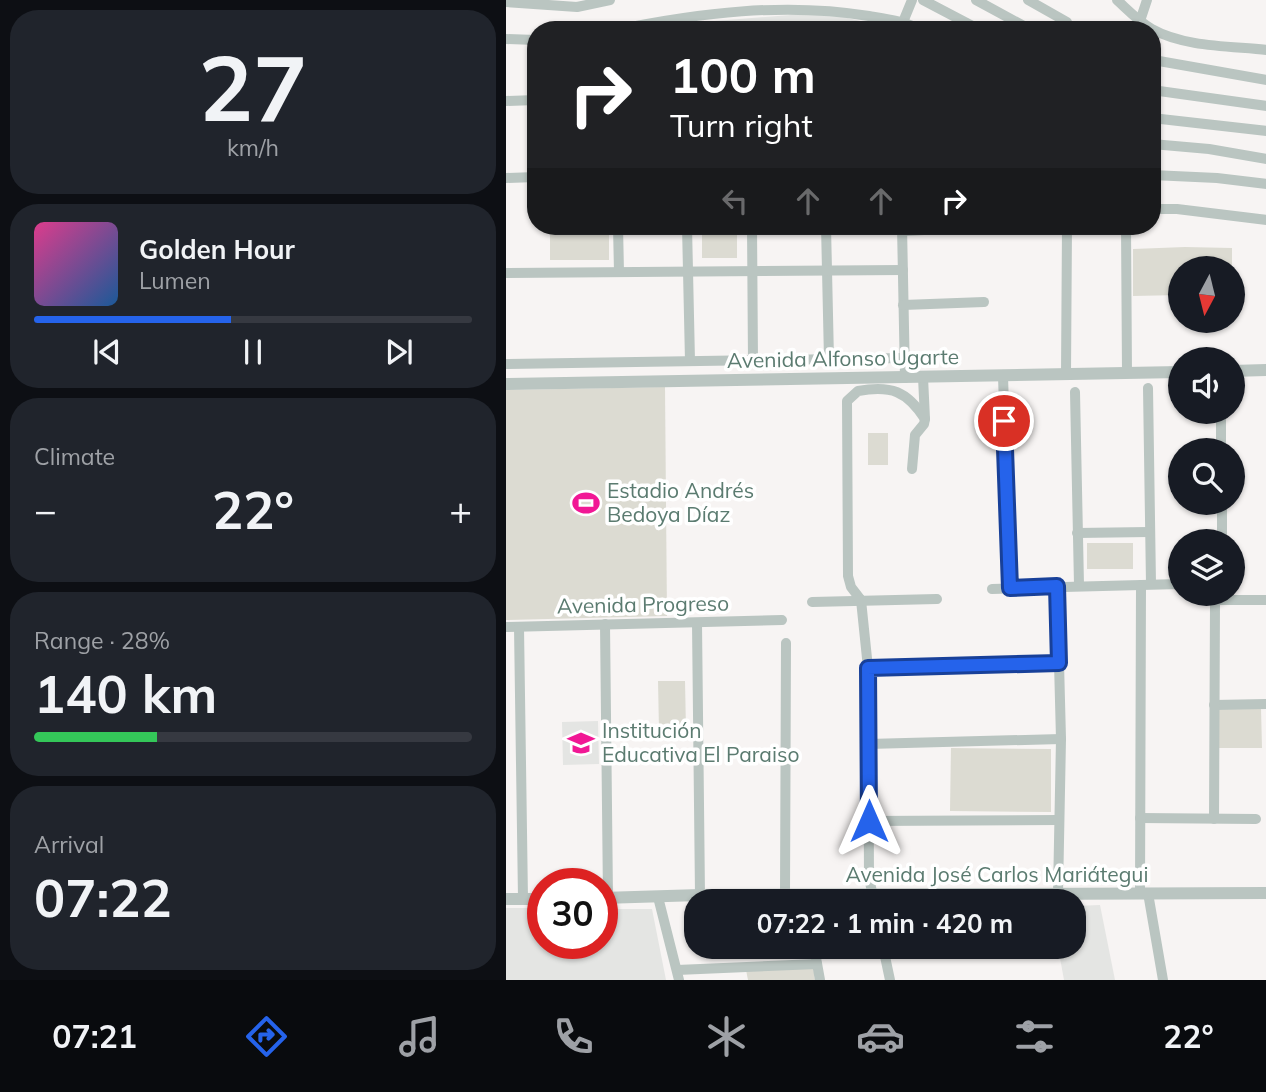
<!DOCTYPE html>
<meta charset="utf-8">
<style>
:root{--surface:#171b24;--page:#20242c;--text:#f1f3f6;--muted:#9ea1a6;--line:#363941;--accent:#2563eb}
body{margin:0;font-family:Mulish,sans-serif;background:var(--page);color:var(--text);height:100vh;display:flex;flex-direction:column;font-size:26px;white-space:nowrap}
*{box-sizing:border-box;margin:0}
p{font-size:23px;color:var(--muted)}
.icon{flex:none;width:38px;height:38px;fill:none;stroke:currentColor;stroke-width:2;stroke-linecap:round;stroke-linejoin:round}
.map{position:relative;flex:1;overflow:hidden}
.drawer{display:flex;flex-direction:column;gap:10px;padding:10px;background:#0d0f14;width:506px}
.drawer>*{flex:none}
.hud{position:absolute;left:21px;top:21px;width:634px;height:214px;border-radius:28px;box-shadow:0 2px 5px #0004;background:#202124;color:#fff;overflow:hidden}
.needle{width:46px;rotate:187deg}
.tools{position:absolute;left:662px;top:256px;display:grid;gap:14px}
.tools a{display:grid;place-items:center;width:77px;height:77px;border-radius:50%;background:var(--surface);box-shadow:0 2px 5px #0004;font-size:35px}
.speed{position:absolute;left:21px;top:868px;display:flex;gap:14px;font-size:35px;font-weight:700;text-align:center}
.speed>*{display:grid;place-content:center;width:91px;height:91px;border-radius:50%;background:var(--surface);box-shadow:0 2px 5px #0004;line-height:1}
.speed .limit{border:10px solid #d22;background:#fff;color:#111}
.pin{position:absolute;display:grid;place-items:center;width:60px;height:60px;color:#fff;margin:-30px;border:4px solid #fff;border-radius:50%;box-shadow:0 2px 7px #0007}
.me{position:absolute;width:77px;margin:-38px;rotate:0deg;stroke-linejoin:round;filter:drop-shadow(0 0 5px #0008)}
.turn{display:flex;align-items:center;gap:24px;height:147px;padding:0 28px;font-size:32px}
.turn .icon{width:91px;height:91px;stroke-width:2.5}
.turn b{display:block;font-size:49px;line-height:60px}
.lanes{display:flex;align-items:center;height:66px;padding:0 28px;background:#0003;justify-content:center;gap:35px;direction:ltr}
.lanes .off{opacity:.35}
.big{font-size:52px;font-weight:700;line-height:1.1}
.drawer .card{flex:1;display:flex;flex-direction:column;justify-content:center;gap:10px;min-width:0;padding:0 24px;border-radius:28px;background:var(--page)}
.drawer .dial{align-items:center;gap:0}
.dial b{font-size:91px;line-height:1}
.song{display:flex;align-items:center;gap:21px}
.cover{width:84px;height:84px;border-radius:10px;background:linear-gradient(135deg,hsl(330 70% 55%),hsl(210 70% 35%))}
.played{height:7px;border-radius:4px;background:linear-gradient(90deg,var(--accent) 45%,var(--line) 45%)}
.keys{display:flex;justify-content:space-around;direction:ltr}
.heat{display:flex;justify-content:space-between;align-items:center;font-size:38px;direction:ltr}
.charge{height:10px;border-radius:5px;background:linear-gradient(90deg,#34c759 28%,var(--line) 0)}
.trip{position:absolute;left:178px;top:889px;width:402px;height:70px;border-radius:28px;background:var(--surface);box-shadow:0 2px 5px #0004;font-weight:700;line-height:70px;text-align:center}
.menu{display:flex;height:112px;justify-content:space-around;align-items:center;background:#090b0e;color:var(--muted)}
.menu .icon{width:49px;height:49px}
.menu .selected{color:var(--accent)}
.menu b{font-size:32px;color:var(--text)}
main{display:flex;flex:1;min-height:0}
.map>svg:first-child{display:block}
.built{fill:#e4e5e3}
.green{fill:#dcdbd2}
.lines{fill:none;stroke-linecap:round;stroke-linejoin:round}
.minor{stroke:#bac5c1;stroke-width:10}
.tertiary{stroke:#bac5c1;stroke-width:12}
.route-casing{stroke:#184099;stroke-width:18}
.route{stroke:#2563eb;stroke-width:12}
.labels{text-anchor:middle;stroke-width:7;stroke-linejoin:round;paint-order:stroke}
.street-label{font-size:21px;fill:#5b7b70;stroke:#fff}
.poi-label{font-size:21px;fill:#5b7b70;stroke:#fff;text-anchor:start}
</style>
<main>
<section class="drawer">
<div class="card dial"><b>27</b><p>km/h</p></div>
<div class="card">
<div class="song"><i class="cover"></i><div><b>Golden Hour</b><p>Lumen</p></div></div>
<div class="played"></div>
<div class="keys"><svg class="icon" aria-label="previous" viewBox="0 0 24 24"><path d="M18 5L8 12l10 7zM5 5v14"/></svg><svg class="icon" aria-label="pause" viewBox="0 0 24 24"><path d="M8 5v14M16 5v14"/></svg><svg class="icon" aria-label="next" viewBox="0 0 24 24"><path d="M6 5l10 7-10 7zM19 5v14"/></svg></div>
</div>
<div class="card"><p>Climate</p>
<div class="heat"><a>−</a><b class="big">22°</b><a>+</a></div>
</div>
<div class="card"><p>Range · 28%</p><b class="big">140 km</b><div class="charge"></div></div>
<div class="card"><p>Arrival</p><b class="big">07:22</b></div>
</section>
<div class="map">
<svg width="761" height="980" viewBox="0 0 761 980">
<rect width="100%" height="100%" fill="#f7f4f3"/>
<g class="built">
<polygon points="297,14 338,17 378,27 378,30 184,30 184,23"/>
<polygon points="92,721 93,764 57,765 56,722"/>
<polygon points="594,905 609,980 558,980 552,947 569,947 569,906"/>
<polygon points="0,908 37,908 37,943 96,943 96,909 146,909 160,980 0,980"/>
</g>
<g class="green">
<rect x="44" y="226" width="59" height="34"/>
<rect x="196" y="226" width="35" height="32"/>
<polygon points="679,247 726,248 726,268 674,268 674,295 627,296 627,249"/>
<polygon points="159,387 161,616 0,620 0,390"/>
<polygon points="382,433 382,465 362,465 362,433"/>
<rect x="581" y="543" width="46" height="26"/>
<polygon points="152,681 179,681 180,730 153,730"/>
<polygon points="712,708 755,708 756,748 713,748"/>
<polygon points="445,748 545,749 545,812 444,811"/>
<polygon points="307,966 309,980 242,980 240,970"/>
</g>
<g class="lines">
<g class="minor">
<polyline points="417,0 474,30"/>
<polyline points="470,0 525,30"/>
<polyline points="522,0 561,22"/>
<path d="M611,0C622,10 632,21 646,29C678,47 724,46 761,50"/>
<polyline points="0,2 71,7 104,0"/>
<polyline points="634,21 641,0"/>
<polyline points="397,22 406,0"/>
<path d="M109,30C192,13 279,2 363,16C381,19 398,21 415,30"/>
<polyline points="0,39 30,40"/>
<polyline points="646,65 653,61 761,80"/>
<polyline points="646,90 761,106"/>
<polyline points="0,101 30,100"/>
<polyline points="646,118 761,131"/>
<polyline points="646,144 703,149 761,159"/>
<polyline points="646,175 711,178 761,184"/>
<polyline points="0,178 30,177"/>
<polyline points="646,209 671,209 761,220"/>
<polyline points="112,226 113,272"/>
<polyline points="181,226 184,361"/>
<polyline points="246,226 247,361"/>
<polyline points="320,226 323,359"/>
<polyline points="396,226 399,378"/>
<polyline points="620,226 621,373"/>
<polyline points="396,231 484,227"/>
<polyline points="0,273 397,270"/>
<polyline points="397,305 478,302"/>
<polyline points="0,364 398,358"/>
<polyline points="560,374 561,226"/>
<polyline points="497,376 504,588"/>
<polyline points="642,388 645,584"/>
<polyline points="569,392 573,585"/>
<polyline points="715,411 715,450"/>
<polyline points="406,469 409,435 418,424 419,419 417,377"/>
<polyline points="716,502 716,541"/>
<polyline points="571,533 643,532"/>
<polyline points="551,586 555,739 552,893"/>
<polyline points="486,589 674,584"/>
<polyline points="355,600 362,668 363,878 368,901"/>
<path d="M355,600L345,587L342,576L341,401L352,391C385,385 401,391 419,419"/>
<polyline points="710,600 761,600"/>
<polyline points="306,602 431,599"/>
<polyline points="191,623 194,895"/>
<polyline points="99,624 102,898"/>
<polyline points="0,627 276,620"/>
<polyline points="13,627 17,899"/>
<polyline points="362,668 553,663"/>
<polyline points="708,705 761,704"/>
<polyline points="362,744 555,739"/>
<polyline points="634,818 750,819"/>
<polyline points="708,819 709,604 712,593"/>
<polyline points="363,821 553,820"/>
<polyline points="634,893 635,585"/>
<polyline points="642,893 657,980"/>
<polyline points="279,894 280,643"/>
<polyline points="152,897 173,980"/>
<polyline points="308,947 314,980"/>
<polyline points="377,947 384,980"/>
<polyline points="171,970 311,964"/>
</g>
<g class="tertiary">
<polyline points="726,371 761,370"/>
<polyline points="0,384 674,372"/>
<polyline points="96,898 194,895 761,893"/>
<polyline points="0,899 37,899"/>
</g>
</g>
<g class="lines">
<defs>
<polyline id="route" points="363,821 362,668 553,663 551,586 504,588 498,421"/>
</defs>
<use href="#route" class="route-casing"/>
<use href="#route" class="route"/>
</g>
<defs>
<symbol id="stadium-bare" viewBox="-9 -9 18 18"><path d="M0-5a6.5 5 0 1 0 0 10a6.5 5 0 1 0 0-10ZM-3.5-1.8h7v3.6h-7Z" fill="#f11895" stroke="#fff" stroke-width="2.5" paint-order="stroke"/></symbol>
<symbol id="school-bare" viewBox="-9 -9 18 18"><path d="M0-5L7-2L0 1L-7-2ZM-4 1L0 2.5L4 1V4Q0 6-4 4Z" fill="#f11895" stroke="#fff" stroke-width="2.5" paint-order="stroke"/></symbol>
</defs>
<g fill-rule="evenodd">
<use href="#stadium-bare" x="61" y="484" width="38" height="38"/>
<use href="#school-bare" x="56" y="724" width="38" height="38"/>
</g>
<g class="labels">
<g class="street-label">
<text transform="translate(337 359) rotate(-1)" y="7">Avenida Alfonso Ugarte</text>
<text transform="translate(137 605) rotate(-1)" y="7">Avenida Progreso</text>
<text x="491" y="882">Avenida José Carlos Mariátegui</text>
</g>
<g class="poi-label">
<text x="101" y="498">Estadio Andrés<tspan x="101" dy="24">Bedoya Díaz</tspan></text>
<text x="96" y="738">Institución<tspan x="96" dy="24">Educativa El Paraiso</tspan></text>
</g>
</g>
</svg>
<div class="tools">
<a><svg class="needle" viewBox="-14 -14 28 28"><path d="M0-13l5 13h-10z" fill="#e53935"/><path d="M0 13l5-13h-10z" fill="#9ea1a6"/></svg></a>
<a><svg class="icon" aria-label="sound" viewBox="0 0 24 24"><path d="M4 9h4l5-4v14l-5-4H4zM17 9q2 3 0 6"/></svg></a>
<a><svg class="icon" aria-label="search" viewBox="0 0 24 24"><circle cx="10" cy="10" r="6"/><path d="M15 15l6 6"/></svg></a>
<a><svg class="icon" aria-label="layers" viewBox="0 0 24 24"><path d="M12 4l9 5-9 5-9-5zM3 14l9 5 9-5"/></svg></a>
</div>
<div class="speed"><div class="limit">30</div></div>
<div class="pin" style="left:498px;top:421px;background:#d93025"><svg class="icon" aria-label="arrive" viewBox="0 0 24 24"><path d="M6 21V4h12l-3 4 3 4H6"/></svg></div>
<svg class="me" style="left:363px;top:821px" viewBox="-20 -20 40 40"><path d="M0-17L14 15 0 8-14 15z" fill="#2563eb" stroke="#fff" stroke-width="4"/></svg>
<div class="trip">07:22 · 1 min · 420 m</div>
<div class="hud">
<div class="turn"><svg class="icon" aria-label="right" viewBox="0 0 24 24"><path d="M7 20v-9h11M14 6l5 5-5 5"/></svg><div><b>100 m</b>Turn right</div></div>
<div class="lanes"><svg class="icon off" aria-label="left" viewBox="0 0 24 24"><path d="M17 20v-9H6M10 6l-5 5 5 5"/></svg><svg class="icon off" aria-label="ahead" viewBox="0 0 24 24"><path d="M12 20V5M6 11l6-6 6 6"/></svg><svg class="icon off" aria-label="ahead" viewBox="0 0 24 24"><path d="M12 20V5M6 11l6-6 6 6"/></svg><svg class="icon" aria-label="right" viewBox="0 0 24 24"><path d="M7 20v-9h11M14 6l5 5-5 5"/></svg></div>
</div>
</div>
</main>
<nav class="menu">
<b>07:21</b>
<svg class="icon selected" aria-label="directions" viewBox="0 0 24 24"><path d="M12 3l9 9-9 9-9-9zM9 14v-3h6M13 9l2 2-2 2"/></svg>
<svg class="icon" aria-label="music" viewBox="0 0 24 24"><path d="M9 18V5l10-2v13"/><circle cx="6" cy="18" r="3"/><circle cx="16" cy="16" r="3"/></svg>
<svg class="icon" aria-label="phone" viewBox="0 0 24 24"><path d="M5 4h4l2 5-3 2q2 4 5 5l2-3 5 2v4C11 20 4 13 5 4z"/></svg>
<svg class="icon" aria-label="climate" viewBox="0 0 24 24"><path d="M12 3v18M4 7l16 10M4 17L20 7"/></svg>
<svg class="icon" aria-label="car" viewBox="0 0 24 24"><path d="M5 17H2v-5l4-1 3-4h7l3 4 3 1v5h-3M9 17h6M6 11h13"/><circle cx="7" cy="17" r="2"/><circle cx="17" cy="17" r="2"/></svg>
<svg class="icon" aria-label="filters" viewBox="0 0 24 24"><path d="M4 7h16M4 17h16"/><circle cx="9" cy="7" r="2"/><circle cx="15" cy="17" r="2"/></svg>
<b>22°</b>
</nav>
